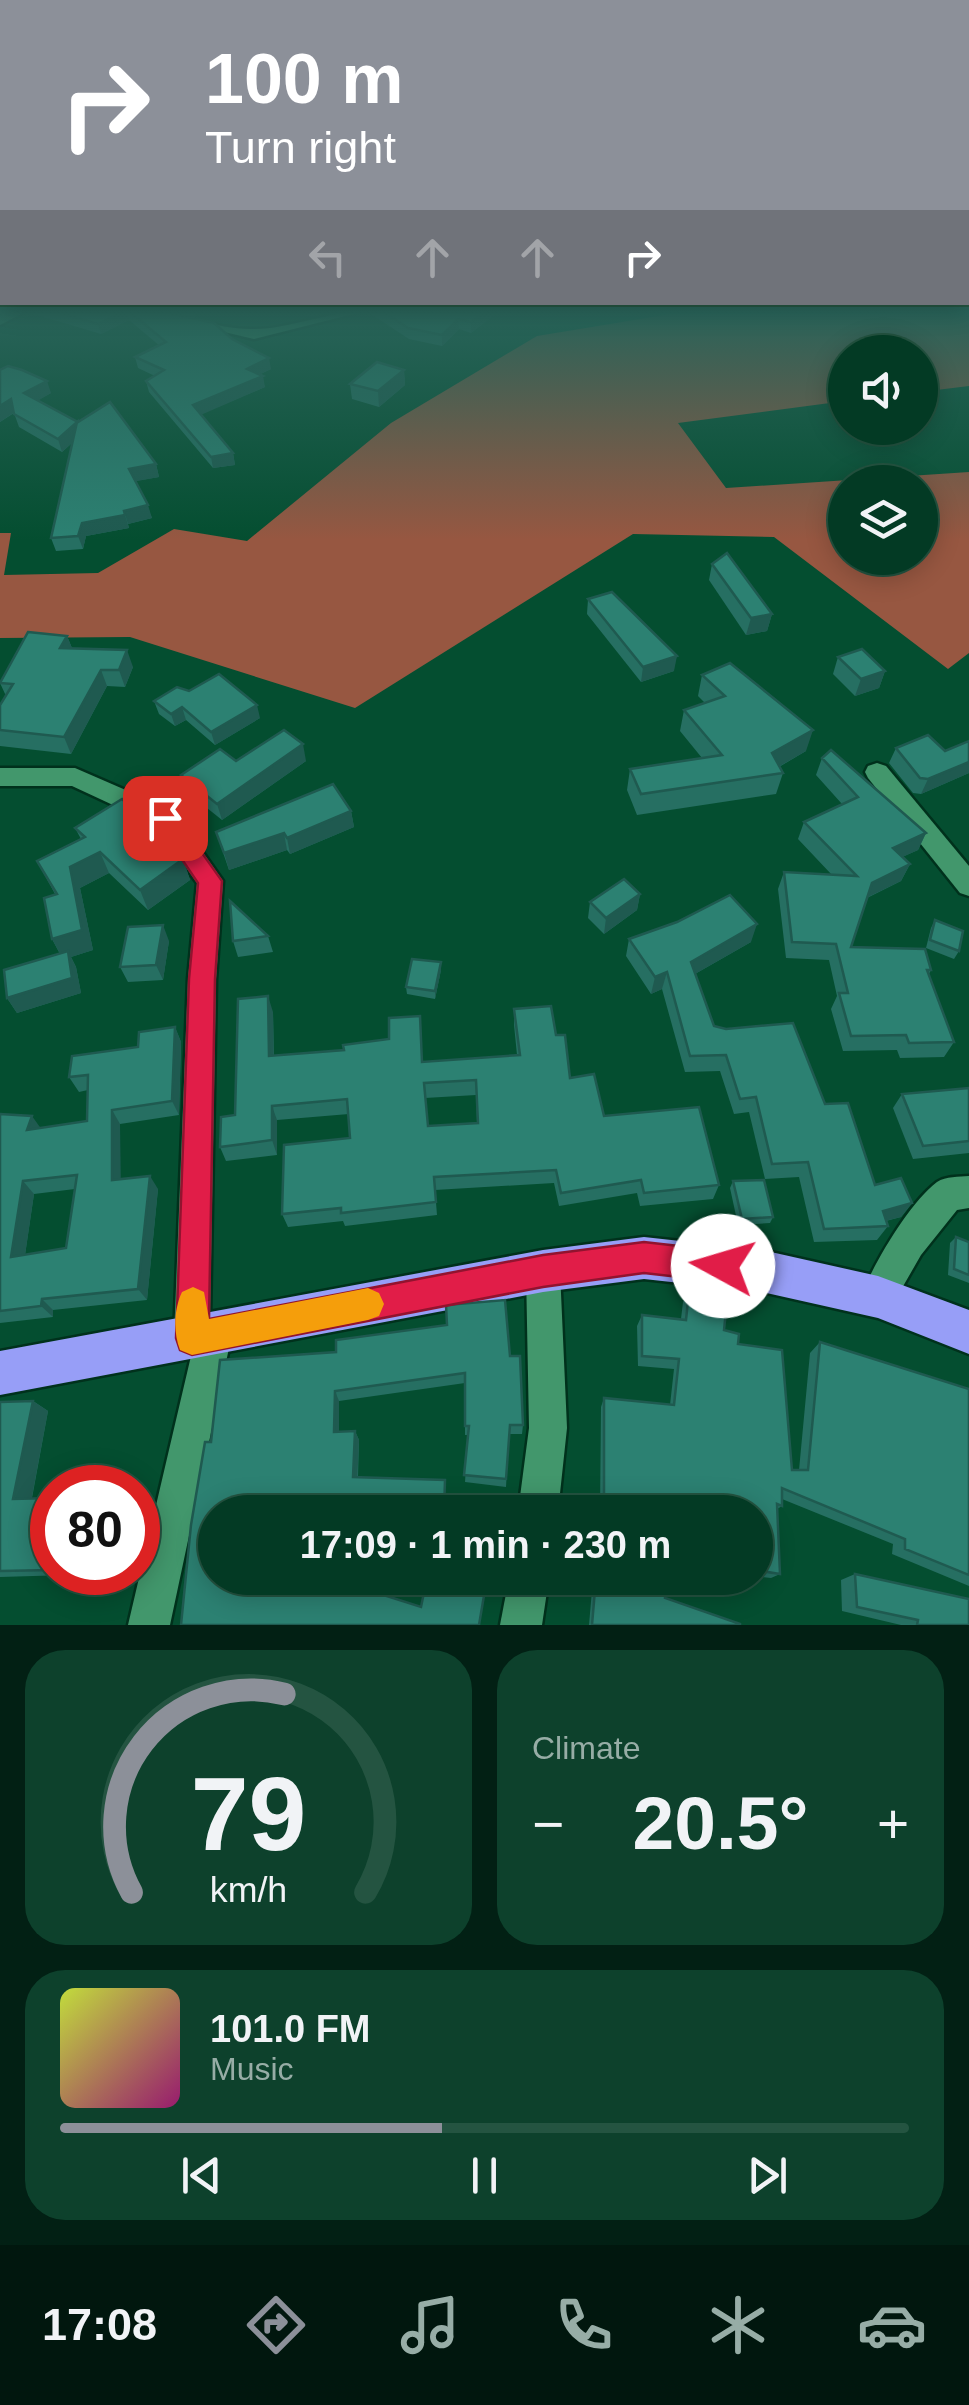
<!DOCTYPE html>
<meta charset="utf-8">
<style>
:root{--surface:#033a24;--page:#0d412c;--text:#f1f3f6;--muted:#97ada6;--line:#245441;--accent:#8c9099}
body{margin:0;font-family:Arial,sans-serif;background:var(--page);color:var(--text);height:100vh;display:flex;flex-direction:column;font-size:38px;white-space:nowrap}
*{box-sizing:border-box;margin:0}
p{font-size:32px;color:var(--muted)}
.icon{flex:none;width:55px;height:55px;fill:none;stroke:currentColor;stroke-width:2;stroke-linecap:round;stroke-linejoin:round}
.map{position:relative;height:1625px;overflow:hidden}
.panel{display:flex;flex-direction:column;gap:25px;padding:25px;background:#022014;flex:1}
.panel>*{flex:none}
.hud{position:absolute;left:0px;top:0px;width:970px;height:305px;box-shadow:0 5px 25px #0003,0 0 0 2px var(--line);background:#8c9099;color:#fff;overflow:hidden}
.controls{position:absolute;left:828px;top:335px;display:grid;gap:20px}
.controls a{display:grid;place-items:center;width:110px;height:110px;border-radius:50%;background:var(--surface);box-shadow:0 5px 25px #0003,0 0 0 2px var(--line);font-size:50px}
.speed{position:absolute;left:30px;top:1465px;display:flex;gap:20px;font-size:50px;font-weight:700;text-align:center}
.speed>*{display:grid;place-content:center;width:130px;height:130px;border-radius:50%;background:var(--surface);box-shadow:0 5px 25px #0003,0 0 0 2px var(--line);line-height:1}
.speed .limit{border:15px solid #d22;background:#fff;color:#111}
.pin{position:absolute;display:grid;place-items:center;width:85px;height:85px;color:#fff;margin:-42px;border-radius:20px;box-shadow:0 5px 15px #0006}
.me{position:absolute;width:110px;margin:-55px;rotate:276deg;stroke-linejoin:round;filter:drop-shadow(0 0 8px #0008)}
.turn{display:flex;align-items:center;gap:35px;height:210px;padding:0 40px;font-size:45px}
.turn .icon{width:130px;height:130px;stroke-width:2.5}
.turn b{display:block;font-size:70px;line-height:85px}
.lanes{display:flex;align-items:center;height:95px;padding:0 40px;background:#0003;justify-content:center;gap:50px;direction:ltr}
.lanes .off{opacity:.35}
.big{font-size:75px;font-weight:700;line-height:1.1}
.panel .tile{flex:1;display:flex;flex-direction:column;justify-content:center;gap:15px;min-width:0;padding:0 35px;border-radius:40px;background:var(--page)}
.panel .dial{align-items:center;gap:0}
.dial svg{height:260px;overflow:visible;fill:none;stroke:var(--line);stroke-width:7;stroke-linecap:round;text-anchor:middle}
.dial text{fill:var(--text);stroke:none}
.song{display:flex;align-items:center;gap:30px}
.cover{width:120px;height:120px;border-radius:15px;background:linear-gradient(135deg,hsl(70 70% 55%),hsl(320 70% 35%))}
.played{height:10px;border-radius:5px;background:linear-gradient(90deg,var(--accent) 45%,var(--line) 45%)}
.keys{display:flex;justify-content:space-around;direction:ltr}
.heat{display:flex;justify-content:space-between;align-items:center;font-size:55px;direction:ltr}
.panel .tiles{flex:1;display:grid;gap:25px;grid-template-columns:1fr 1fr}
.tile:last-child{grid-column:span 2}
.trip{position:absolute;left:198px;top:1495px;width:575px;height:100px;border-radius:50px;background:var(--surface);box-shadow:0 5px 25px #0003,0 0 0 2px var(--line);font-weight:700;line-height:100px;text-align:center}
.dock{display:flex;height:160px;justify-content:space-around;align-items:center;background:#01170e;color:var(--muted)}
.dock .icon{width:70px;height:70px}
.dock .on{color:var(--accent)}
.dock b{font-size:45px;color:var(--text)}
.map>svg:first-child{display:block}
.green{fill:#975741;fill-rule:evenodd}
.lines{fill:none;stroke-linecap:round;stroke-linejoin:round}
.minor-casing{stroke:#00311c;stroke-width:5}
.highway-casing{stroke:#00311c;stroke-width:5}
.minor{fill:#42976c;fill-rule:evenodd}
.highway{fill:#979ef7;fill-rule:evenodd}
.wall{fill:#266f62;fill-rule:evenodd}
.shaded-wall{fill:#1f5a50}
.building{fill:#2c8172;stroke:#1f5a50;stroke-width:2.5;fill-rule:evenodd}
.route{fill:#e11d48;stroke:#92132f;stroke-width:2.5}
.slow{fill:#f59e0b}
</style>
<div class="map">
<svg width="969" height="1625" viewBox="0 0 969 1625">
<rect width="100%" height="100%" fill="#044e30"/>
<path class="green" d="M683,312H969V386L920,392V352H845V401L678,423L726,488L969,472V653L948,669L774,537L633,534L355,708L130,637L0,638V533H11L4,575L98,573L174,529L247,541L391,423L537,336ZM845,482H920V558H845Z"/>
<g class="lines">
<defs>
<g id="minor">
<polygon points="7,312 25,312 0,325 0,315"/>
<path d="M139,312C179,312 218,330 254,329C290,329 325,312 361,312L254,339Z"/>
<polygon points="877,763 886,766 969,866 969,896 960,893 868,778 865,772 868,766"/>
<polygon points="0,768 75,768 174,811 223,881 216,979 210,1318 227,1321 232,1334 170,1625 128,1625 191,1356 179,1351 174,1338 188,979 197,883 156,825 72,786 0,786"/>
<path d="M969,1176V1208L957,1210L921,1255L890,1309L878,1315L866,1309L860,1297C874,1264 908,1204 937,1182C946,1176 959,1177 969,1176Z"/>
<polygon points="543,1254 555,1259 560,1271 567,1428 558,1512 518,1512 529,1428 526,1271 531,1259"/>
<polygon points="509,1578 549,1578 542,1625 500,1625"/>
</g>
<polygon id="highway" points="644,1237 762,1250 878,1276 969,1310 969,1354 878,1318 762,1292 644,1279 543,1292 0,1395 0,1351 543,1250"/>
</defs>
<use href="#minor" class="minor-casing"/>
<use href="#highway" class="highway-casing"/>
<use href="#minor" class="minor"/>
<use href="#highway" class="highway"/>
</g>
<g class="wall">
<polygon points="27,312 195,312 196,317 173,314 232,339 271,369 260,374 265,387 201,414 233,453 235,465 213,468 149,392 146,381 155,376 138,368 135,357 160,346 129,320 101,334"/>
<polygon points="368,312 498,312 471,333 459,329 442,346 409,339"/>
<polygon points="0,370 51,393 38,400 156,464 159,477 135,481 152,518 128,524 129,528 86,536 83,549 56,551 51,538 72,443 62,452 19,427 14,413 0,422"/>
<polygon points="404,370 405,385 379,407 352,399 350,384"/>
<polygon points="712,564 772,614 767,631 746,635 709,580"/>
<polygon points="588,599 674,671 641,682 587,614"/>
<polygon points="67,636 72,648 133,667 125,687 107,686 71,754 0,746 0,705 6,696 0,683"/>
<polygon points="838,657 885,671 879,688 855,696 833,674"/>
<polygon points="702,675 806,751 779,767 783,773 776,794 637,815 627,790 630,769 702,758 680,731 684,710 705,703 698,696"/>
<polygon points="154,701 260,718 215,745 186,720 175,726 159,714"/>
<polygon points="969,741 969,773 921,794 913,793 889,763 896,748 945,751"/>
<polygon points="822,758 926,833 918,850 902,857 910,864 901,881 867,898 851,947 931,970 929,974 954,1042 944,1057 900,1058 897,1050 843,1051 831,1009 837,996 829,960 786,958 778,889 784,872 832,875 798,839 804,822 842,804 816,775"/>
<polygon points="236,761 306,761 222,820 187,792 181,775"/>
<polygon points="351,811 354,827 290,854 287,850 229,870 216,832"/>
<polygon points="75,828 167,847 183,859 190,880 148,910 109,873 80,888 93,950 71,957 76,967 81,993 17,1013 7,998 60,954 52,939 55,894 37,861 81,839"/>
<polygon points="640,894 637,910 604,934 588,918 590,902"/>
<polygon points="935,920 959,951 954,959 926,948 931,928"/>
<polygon points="268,936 273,952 238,957 233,941"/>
<polygon points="629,939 751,942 695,974 714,1026 825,1104 875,1185 912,1203 901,1217 886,1221 888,1226 877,1240 814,1242 799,1177 765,1179 749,1112 734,1114 720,1071 685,1072 662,989 651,994 626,956"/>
<polygon points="169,941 163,980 128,982 120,967"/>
<polygon points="441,962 441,970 435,999 407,994 406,987"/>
<path d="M514,1009L556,1035L570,1078L604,1116L719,1185L713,1199L640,1206L637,1193L559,1206L554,1183L435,1190L437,1215L345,1226L343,1221L288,1227L282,1214L350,1138L349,1114L277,1120V1155L226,1161L220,1147L235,1115L273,1012L274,1056L423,1062L517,1055L514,1025ZM476,1095L477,1123L428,1126L425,1098Z"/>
<path d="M175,1027L181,1042L179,1115L120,1124V1179L158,1189L147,1300L53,1310V1317L0,1323V1114L41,1128L87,1121L88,1090L79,1092L69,1077L138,1047ZM75,1189L66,1248L25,1255L34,1194Z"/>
<polygon points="969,1088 969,1153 913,1159 893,1108 902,1094"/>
<polygon points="733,1181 773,1217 770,1223 738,1225 730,1188"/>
<polygon points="956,1237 969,1242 969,1283 948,1275 950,1243"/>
<polygon points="689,1291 738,1344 792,1470 799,1470 810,1353 820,1342 969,1389 969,1586 892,1554 893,1544 782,1499 782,1506 777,1509 780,1574 771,1578 755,1576 755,1512 600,1512 601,1407 604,1398 670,1405 674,1369 638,1366 637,1326 642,1315 681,1319 683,1302"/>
<polygon points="510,1356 523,1425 522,1434 509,1434 506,1487 465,1482 468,1435 465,1435 465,1383 339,1401 339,1432 355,1431 359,1440 358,1477 445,1480 446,1487 215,1578 354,1578 353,1586 480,1625 181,1625 211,1442 220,1360"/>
<polygon points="33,1401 48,1411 32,1498 52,1498 52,1572 136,1573 0,1577 0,1402"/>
<polygon points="855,1574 969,1625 901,1625 842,1611 841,1580"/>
<polygon points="593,1578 666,1578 665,1598 740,1625 589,1625"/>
</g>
<g class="shaded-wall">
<polygon points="121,312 127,312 129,320 101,334 98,324"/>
<polygon points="306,312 330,312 306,317"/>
<polygon points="484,312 498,312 471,333 471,322"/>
<polygon points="458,319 459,329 442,346 442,335"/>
<polygon points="269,358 271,369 249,380 247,369"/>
<polygon points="404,370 405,385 379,407 378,391"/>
<polygon points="263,376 265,387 196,417 193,405"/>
<polygon points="47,381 51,393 29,406 24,393"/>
<polygon points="11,399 16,411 0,422 0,406"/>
<polygon points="77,422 81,435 62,452 58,439"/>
<polygon points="233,453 235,465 213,468 211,457"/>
<polygon points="156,464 159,477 132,482 129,469"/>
<polygon points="148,505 152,518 128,524 124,511"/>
<polygon points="125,515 129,528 86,536 83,549 78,536 82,523"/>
<polygon points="772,614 767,631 746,635 751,618"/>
<polygon points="67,636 74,653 60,648"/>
<polygon points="127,650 133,667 125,687 119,670"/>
<polygon points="677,656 674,671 641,682 643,667"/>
<polygon points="101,670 107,686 71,754 64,737"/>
<polygon points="885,671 879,688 855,696 861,679"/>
<polygon points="257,705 260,718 215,745 211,732"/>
<polygon points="182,707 186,720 175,726 171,714"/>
<polygon points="813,730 806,751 766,774 772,753"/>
<polygon points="303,744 306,761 222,820 217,804"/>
<polygon points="969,762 969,773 921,794 928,779"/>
<polygon points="351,811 354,827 290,854 287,838"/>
<polygon points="284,833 287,850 229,870 224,853"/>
<polygon points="926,833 918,850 885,865 893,848"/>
<polygon points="163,836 170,857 159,866 151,845"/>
<polygon points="100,852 109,873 80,888 93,950 71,957 76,967 81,993 17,1013 7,998 63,959 52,939 70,867"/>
<polygon points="183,859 190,880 148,910 140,890"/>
<polygon points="910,864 901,881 864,899 872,883"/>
<polygon points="640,894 637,910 604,934 606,918"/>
<polygon points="757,924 751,942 686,979 691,962"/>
<polygon points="163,925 169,941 163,980 156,965"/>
<polygon points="441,962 441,970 435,999 435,991"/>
<polygon points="667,972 662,989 651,994 655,977"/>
<polygon points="268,996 273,1012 274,1071 269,1056"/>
<polygon points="175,1027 181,1042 179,1115 172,1101"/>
<polygon points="272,1106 277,1120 277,1155 272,1140"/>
<polygon points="112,1110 120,1124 121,1193 112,1180"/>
<polygon points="32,1116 42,1130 27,1130"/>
<polygon points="150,1176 158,1189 147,1300 138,1289"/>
<polygon points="23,1181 34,1194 23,1269 11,1257"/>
<polygon points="912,1203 901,1217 872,1224 883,1211"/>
<polygon points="42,1299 53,1310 53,1317 41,1306"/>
<polygon points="335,1391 339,1401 339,1441 334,1432"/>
<polygon points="33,1401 48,1411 30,1507 13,1499"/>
<polygon points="355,1431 359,1440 357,1484 353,1477"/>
<polygon points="141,1495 153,1503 138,1568 138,1508"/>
</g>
<g class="building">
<polygon points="57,312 121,312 98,324"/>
<polygon points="130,312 165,312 214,323 232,339 269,358 247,369 263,376 193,405 233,453 211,457 146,381 164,370 135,357 166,342"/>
<polygon points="384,312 484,312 471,322 458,319 442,335 408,328"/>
<polygon points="377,362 404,370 378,391 350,384"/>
<polygon points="8,366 22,370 47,381 24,393 78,422 110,402 156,464 129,469 148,505 124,511 125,515 82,523 78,536 51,538 77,422 58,439 14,414 11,399 0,406 0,370"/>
<polygon points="727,553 772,614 751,618 712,564"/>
<polygon points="612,592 677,656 643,667 588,599"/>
<polygon points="28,632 67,636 60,648 127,650 119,670 101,670 64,737 0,730 0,705 13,684 0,683"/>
<polygon points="862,649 885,671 861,679 838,657"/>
<polygon points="730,663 813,730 772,753 783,773 641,794 630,769 722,755 684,710 725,696 702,675"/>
<polygon points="219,674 257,705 211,732 182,707 171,714 154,701 177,687 189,691"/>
<polygon points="284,730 303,744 217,804 181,775 220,749 236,761"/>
<polygon points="928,735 945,751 969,741 969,762 928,779 920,778 896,748"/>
<polygon points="831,750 926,833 893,848 910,864 872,883 851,947 925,949 931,970 927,970 954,1042 909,1043 906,1035 851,1036 839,993 848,993 836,944 792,942 784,872 857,876 804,822 858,797 822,758"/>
<polygon points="333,784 351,811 287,838 284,833 224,853 216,832"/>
<polygon points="122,799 163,836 151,845 155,852 172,845 183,859 140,890 100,852 70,867 82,930 52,939 44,898 57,894 37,861 85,837 75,828"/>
<polygon points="624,879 640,894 606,918 590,902"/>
<polygon points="730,895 757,924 691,962 714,1026 726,1029 793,1023 825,1104 848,1103 875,1185 901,1178 912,1203 883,1211 888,1226 824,1229 808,1162 772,1164 756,1097 740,1099 726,1055 690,1056 667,972 655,977 629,939 677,922"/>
<polygon points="230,901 268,936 233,941"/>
<polygon points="935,920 963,931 959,951 930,940"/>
<polygon points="163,925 156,965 120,967 128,927"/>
<polygon points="68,951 72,978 7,998 4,970"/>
<polygon points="412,959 441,962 435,991 406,987"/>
<path d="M268,996L269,1056L344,1050L343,1045L389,1039V1018L420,1016L422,1062L520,1055L514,1009L551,1006L556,1035H565L570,1078L594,1074L604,1116L699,1107L719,1185L644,1193L641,1180L561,1193L556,1170L434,1177L436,1202L341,1213V1208L282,1214L284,1145L350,1138L347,1099L272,1106V1140L220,1147L221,1117L235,1115L238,999ZM476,1080L478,1123L428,1126L424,1083Z"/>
<path d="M175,1027L172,1101L112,1110V1180L150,1176L138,1289L42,1299L41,1306L0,1311V1114L32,1116L27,1130L87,1121L88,1075L69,1077L72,1056L138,1047L139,1032ZM77,1175L66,1248L11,1257L23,1181Z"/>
<polygon points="969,1088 969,1141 923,1146 902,1094"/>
<polygon points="764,1180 773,1217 742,1219 733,1181"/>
<polygon points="956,1237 969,1242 969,1275 954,1269"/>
<polygon points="689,1291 727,1301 724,1330 739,1334 738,1344 782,1350 792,1470 808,1470 820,1342 969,1389 969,1575 905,1549 905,1539 782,1488 782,1506 777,1504 780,1574 755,1570 755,1512 617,1512 604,1511 604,1398 674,1405 679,1359 642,1356 642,1315 686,1320"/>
<polygon points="505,1300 510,1356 520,1356 523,1425 510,1425 506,1479 464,1475 469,1426 465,1426 465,1373 335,1391 334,1432 355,1431 353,1477 445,1480 444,1512 215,1512 215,1578 349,1578 349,1584 421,1607 427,1578 487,1578 479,1625 181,1625 191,1525 205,1442 211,1442 220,1360 336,1352 336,1340 447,1325 446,1305"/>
<polygon points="33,1401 13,1499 52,1498 52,1570 0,1571 0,1402"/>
<polygon points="855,1574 969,1599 969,1625 917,1625 918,1620 857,1607"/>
<polygon points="596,1578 666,1578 665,1598 740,1624 740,1625 592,1625"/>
</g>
<linearGradient id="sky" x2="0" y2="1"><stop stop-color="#022b1a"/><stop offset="0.58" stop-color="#296359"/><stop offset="1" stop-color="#296359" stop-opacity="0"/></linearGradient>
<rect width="969" height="540" fill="url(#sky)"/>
<polygon class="route" points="165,809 173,812 222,881 215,979 209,1319 543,1255 644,1242 723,1251 734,1255 738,1266 734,1278 723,1282 644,1273 543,1287 192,1355 180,1350 176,1338 189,979 198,883 154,818"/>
<path class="slow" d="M193,1287L204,1292L209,1319L368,1288L379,1293L384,1304L379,1316L368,1320L192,1355L180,1350C173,1332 174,1309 182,1292Z"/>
</svg>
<div class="controls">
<a><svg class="icon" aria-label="sound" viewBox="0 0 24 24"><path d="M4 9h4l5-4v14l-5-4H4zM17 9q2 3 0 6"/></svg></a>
<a><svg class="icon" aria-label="layers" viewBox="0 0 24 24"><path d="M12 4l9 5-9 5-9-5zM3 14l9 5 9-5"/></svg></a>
</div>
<div class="speed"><div class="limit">80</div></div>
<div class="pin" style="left:165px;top:818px;background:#d93025"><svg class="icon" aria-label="arrive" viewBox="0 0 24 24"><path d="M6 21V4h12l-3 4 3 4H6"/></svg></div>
<svg class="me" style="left:723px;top:1266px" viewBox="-20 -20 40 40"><circle r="19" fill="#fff"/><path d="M0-13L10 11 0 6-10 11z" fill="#e11d48"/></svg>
<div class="trip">17:09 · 1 min · 230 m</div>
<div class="hud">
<div class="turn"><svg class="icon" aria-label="right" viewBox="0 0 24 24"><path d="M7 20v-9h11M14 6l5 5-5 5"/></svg><div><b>100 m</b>Turn right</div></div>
<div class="lanes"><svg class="icon off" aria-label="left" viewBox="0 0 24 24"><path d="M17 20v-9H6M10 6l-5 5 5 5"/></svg><svg class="icon off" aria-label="ahead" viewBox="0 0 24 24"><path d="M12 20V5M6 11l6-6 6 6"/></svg><svg class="icon off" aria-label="ahead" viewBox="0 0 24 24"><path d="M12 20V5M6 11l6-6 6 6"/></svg><svg class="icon" aria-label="right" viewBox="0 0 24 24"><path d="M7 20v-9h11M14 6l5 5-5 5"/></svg></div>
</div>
</div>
<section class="panel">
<div class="tiles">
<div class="tile dial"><svg viewBox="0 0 100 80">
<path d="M14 69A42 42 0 1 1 86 69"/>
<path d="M14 69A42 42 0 0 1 61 8" stroke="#8c9099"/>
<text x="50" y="56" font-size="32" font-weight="700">79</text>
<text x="50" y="72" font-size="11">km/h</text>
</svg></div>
<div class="tile"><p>Climate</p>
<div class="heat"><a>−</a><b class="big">20.5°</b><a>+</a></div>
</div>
<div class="tile">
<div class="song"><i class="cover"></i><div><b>101.0 FM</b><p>Music</p></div></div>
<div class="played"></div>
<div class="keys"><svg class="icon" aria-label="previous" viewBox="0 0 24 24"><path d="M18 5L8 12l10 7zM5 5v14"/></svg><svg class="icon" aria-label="pause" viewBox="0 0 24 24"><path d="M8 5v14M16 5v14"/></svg><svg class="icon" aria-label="next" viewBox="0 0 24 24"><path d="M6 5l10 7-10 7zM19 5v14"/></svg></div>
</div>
</div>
</section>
<nav class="dock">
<b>17:08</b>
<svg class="icon on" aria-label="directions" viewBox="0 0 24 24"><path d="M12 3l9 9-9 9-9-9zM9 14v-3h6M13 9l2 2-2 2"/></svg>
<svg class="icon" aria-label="music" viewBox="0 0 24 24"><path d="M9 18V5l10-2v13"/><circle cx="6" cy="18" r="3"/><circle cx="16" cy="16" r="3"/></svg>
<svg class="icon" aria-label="phone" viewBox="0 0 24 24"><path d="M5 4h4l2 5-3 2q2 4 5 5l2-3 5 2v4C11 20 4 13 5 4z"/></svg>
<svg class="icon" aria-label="climate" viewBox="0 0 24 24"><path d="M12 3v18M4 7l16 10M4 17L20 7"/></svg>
<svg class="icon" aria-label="car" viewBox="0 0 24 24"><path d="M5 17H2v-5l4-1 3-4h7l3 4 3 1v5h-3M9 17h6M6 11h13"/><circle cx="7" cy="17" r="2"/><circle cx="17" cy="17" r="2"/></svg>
</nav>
